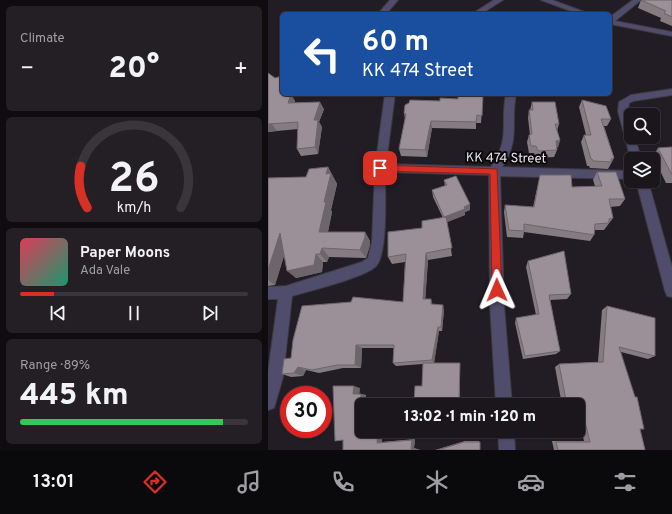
<!DOCTYPE html>
<meta charset="utf-8">
<style>
:root{--surface:#1a161c;--page:#231f25;--text:#f1f3f6;--muted:#9f9fa3;--line:#38353b;--accent:#d93025}
body{margin:0;font-family:Overpass,sans-serif;background:var(--page);color:var(--text);height:100vh;display:flex;flex-direction:column;font-size:15px;white-space:nowrap}
*{box-sizing:border-box;margin:0}
p{font-size:13px;color:var(--muted)}
.icon{flex:none;width:22px;height:22px;fill:none;stroke:currentColor;stroke-width:2;stroke-linecap:round;stroke-linejoin:round}
.map{position:relative;flex:1;overflow:hidden}
.side{display:flex;flex-direction:column;gap:6px;padding:6px;background:#0e0c0f;width:268px}
.side>*{flex:none}
.top-card{position:absolute;left:12px;top:12px;width:332px;height:84px;border-radius:6px;box-shadow:0 1px 3px #0004,0 0 0 1px var(--line);background:#1a4fa0;color:#fff;overflow:hidden}
.controls{position:absolute;left:356px;top:108px;display:grid;gap:8px}
.controls a{display:grid;place-items:center;width:36px;height:36px;border-radius:6px;background:var(--surface);box-shadow:0 1px 3px #0004,0 0 0 1px var(--line);font-size:20px}
.speed{position:absolute;left:12px;top:386px;display:flex;gap:8px;font-size:20px;font-weight:700;text-align:center}
.speed>*{display:grid;place-content:center;width:52px;height:52px;border-radius:50%;background:var(--surface);box-shadow:0 1px 3px #0004,0 0 0 1px var(--line);line-height:1}
.speed .limit{border:6px solid #d22;background:#fff;color:#111}
.pin{position:absolute;display:grid;place-items:center;width:34px;height:34px;color:#fff;margin:-17px;border-radius:8px;box-shadow:0 2px 6px #0006}
.me{position:absolute;width:44px;margin:-22px;rotate:359deg;stroke-linejoin:round;filter:drop-shadow(0 0 3px #0008)}
.turn{display:flex;align-items:center;gap:14px;height:84px;padding:0 16px;font-size:18px}
.turn .icon{width:52px;height:52px;stroke-width:2.5}
.turn b{display:block;font-size:28px;line-height:34px}
.big{font-size:30px;font-weight:800;line-height:1.1}
.side .tile{flex:1;display:flex;flex-direction:column;justify-content:center;gap:6px;min-width:0;padding:0 14px;border-radius:6px;background:var(--page)}
.side .dial{align-items:center;gap:0}
.dial svg{height:104px;overflow:visible;fill:none;stroke:var(--line);stroke-width:7;stroke-linecap:round;text-anchor:middle}
.dial text{fill:var(--text);stroke:none}
.song{display:flex;align-items:center;gap:12px}
.cover{width:48px;height:48px;border-radius:6px;background:linear-gradient(135deg,hsl(350 70% 55%),hsl(160 70% 35%))}
.played{height:4px;border-radius:2px;background:linear-gradient(90deg,var(--accent) 15%,var(--line) 15%)}
.keys{display:flex;justify-content:space-around;direction:ltr}
.heat{display:flex;justify-content:space-between;align-items:center;font-size:22px;direction:ltr}
.charge{height:6px;border-radius:3px;background:linear-gradient(90deg,#34c759 89%,var(--line) 0)}
.trip{position:absolute;left:87px;top:398px;width:230px;height:40px;border-radius:6px;background:var(--surface);box-shadow:0 1px 3px #0004,0 0 0 1px var(--line);font-weight:800;line-height:40px;text-align:center}
.tab-bar{display:flex;height:64px;justify-content:space-around;align-items:center;background:#0a090b;color:var(--muted)}
.tab-bar .icon{width:28px;height:28px}
.tab-bar .selected{color:var(--accent)}
.tab-bar b{font-size:18px;color:var(--text)}
main{display:flex;flex:1;min-height:0}
.map>svg:first-child{display:block}
.lines{fill:none;stroke-linecap:round;stroke-linejoin:round}
.street-casing{stroke:#3e3941;stroke-width:2}
.street{fill:#4f4d6b;fill-rule:evenodd}
.wall{fill:#857c82}
.shaded-wall{fill:#6c656a}
.building{fill:#9b9097;stroke:#6c656a}
.route{fill:#d93025;stroke:#8d1f18}
.labels{text-anchor:middle;stroke-width:4;stroke-linejoin:round;paint-order:stroke}
.street-label{font-size:13px;fill:#eae6ec;stroke:#0a080b}
</style>
<main>
<section class="side">
<div class="tile"><p>Climate</p>
<div class="heat"><a>−</a><b class="big">20°</b><a>+</a></div>
</div>
<div class="tile dial"><svg viewBox="0 0 100 80">
<path d="M14 69A42 42 0 1 1 86 69"/>
<path d="M14 69A42 42 0 0 1 9 37" stroke="#d93025"/>
<text x="50" y="56" font-size="32" font-weight="700">26</text>
<text x="50" y="72" font-size="11">km/h</text>
</svg></div>
<div class="tile">
<div class="song"><i class="cover"></i><div><b>Paper Moons</b><p>Ada Vale</p></div></div>
<div class="played"></div>
<div class="keys"><svg class="icon" aria-label="previous" viewBox="0 0 24 24"><path d="M18 5L8 12l10 7zM5 5v14"/></svg><svg class="icon" aria-label="pause" viewBox="0 0 24 24"><path d="M8 5v14M16 5v14"/></svg><svg class="icon" aria-label="next" viewBox="0 0 24 24"><path d="M6 5l10 7-10 7zM19 5v14"/></svg></div>
</div>
<div class="tile"><p>Range · 89%</p><b class="big">445 km</b><div class="charge"></div></div>
</section>
<div class="map">
<svg width="404" height="450" viewBox="0 0 404 450">
<rect width="100%" height="100%" fill="#221d25"/>
<g class="lines">
<defs>
<g id="street">
<polygon points="122,0 130,0 118,14 110,14"/>
<polygon points="226,0 235,0 213,14 204,14"/>
<polygon points="273,0 284,0 322,14 311,14"/>
<polygon points="365,0 373,0 347,21 404,32 404,36 342,24 342,17"/>
<path d="M404,89V95L365,101L361,103C359,115 363,126 363,137H367L373,159L363,160L350,111L351,102L363,95Z"/>
<path d="M117,94H127L118,164L223,167C243,138 232,123 238,94H248C242,122 253,139 234,167L363,171V179L232,176L236,305L244,405H228L222,305L221,175L117,172C117,191 120,254 108,266C98,277 41,291 24,296L15,377L6,408L0,410V372L10,299H0V287L18,286L94,262L100,258L104,242L107,168Z"/>
<polygon points="368,181 380,181 404,267 404,297 399,296 397,291"/>
<polygon points="230,431 246,431 247,450 231,450"/>
</g>
</defs>
<use href="#street" class="street-casing"/>
<use href="#street" class="street"/>
</g>
<g class="wall">
<polygon points="373,0 404,0 404,26 392,21 393,18 370,8"/>
<polygon points="0,73 25,98 27,101 26,103 56,109 51,122 54,127 50,154 33,156 29,149 30,129 9,131 0,132"/>
<polygon points="215,94 213,123 208,123 208,129 164,128 159,157 133,156 131,149 137,119 136,113 172,101 190,99"/>
<polygon points="314,100 343,119 339,126 336,126 346,158 340,169 322,168 321,166 319,166 313,142 316,135 318,135 311,107"/>
<polygon points="264,102 291,124 289,131 292,140 290,147 288,148 289,150 286,157 268,158 266,153 261,153 259,142 261,135 262,135 260,118 261,110 262,110"/>
<polygon points="404,147 404,183 398,183 385,156 390,148"/>
<polygon points="60,167 69,184 63,210 64,212 60,232 97,232 102,241 102,245 98,258 61,257 59,262 55,262 54,272 28,278 16,256 7,285 0,286 0,178 38,177"/>
<polygon points="329,172 357,199 352,206 342,207 345,218 336,230 327,230 326,235 322,241 256,232 255,238 239,237 236,212 237,205 265,207 272,175 304,187 327,186 325,180"/>
<polygon points="176,180 202,204 202,210 197,212 197,215 179,222 184,256 160,260 157,299 163,299 164,304 176,310 174,331 171,331 166,363 192,363 192,402 184,402 151,404 146,403 154,386 155,364 128,366 125,363 126,348 94,348 93,368 75,368 51,373 38,370 35,376 23,377 14,374 23,358 135,302 137,262 124,264 120,257 154,228 175,218 165,197 164,190 177,186"/>
<polygon points="260,261 303,294 299,299 282,300 292,351 288,354 255,359 247,323 248,318 268,315 258,267"/>
<polygon points="339,306 387,356 380,359 353,352 377,450 286,450 284,441 316,441 310,415 310,405 294,405 287,367 291,364 330,362 334,310"/>
<polygon points="92,388 91,394 98,395 94,431 114,431 114,442 147,439 146,448 152,450 75,450 75,440"/>
<polygon points="197,441 211,441 212,450 167,450"/>
</g>
<g class="shaded-wall">
<polygon points="21,94 27,94 25,98 27,101 24,110 20,103"/>
<polygon points="52,102 56,109 51,122 54,127 50,154 47,147 46,120"/>
<polygon points="163,121 164,128 159,157 157,150"/>
<polygon points="0,124 4,124 9,131 0,132"/>
<polygon points="292,140 290,147 286,148 288,141"/>
<polygon points="60,167 69,184 63,210 64,212 58,241 51,232 56,202 58,174"/>
<polygon points="202,204 202,210 197,212 197,215 177,223 176,217"/>
<polygon points="97,232 102,241 102,245 98,258 92,250"/>
<polygon points="12,233 20,242 7,285 0,280 0,270"/>
<polygon points="54,248 61,257 59,262 52,254"/>
<polygon points="158,253 160,260 157,305 155,299"/>
<polygon points="48,254 55,262 54,272 28,278 19,271"/>
<polygon points="175,305 176,310 174,331 173,327"/>
<polygon points="170,327 171,331 166,364 164,360"/>
<polygon points="88,345 94,348 93,368 87,365"/>
<polygon points="192,363 192,402 191,400"/>
<polygon points="30,367 38,370 35,376 26,373"/>
<polygon points="86,386 92,388 91,395 85,394"/>
<polygon points="93,394 98,395 98,405 94,405 94,413 92,413"/>
<polygon points="110,431 114,431 114,442 109,443"/>
<polygon points="147,439 146,448 152,450 145,450 143,449 144,440"/>
</g>
<g class="building">
<polygon points="373,0 404,0 404,17 396,13 398,11"/>
<polygon points="0,73 7,78 14,76 14,94 23,94 20,103 52,102 46,120 50,120 47,147 29,149 30,122 0,124"/>
<polygon points="190,94 215,94 214,116 209,115 208,122 163,121 157,150 131,149 138,114 136,113 137,105 141,103 142,100 172,101 172,98 190,99"/>
<polygon points="314,100 338,106 343,119 333,119 346,158 343,159 344,162 325,161 324,159 323,159 316,135 323,135"/>
<polygon points="264,102 287,102 291,124 287,124 292,140 288,141 289,150 270,151 268,146 263,146 261,135 264,134 261,110 265,110"/>
<polygon points="404,147 404,175 390,148"/>
<polygon points="60,167 58,174 63,173 56,202 58,202 51,232 97,232 97,237 92,250 54,248 52,254 48,254 46,265 19,271 12,233 0,270 0,178 38,177 41,169"/>
<polygon points="329,172 348,172 357,199 341,199 345,218 341,219 341,223 327,224 326,235 256,224 256,231 241,230 237,205 266,207 272,175 303,175 304,187 334,186"/>
<polygon points="188,176 202,204 196,207 197,209 176,217 164,190 179,185 176,180"/>
<polygon points="178,217 184,248 158,253 155,299 163,299 163,304 175,305 173,327 170,327 164,360 125,363 126,345 88,345 87,365 69,365 44,370 30,367 26,373 14,374 16,359 23,358 25,340 34,306 83,302 85,297 135,302 138,254 120,257 120,232 154,228 154,221"/>
<polygon points="296,251 303,294 281,295 292,351 257,356 248,318 271,314 260,261"/>
<polygon points="339,306 387,318 387,356 351,347 367,397 369,397 376,429 372,429 377,450 290,450 288,442 322,442 313,406 310,407 310,405 299,405 291,364 335,362"/>
<polygon points="155,363 192,363 191,400 183,400 183,405 150,405 151,403 146,403 147,386 154,386"/>
<polygon points="65,386 86,386 85,394 93,394 92,413 94,412 94,431 110,431 109,443 144,440 143,449 145,450 75,450 75,440 67,441"/>
<polygon points="196,442 212,442 212,450 170,450"/>
</g>
<polygon class="route" points="112,165 229,169 234,290 232,293 229,295 225,293 224,290 222,174 112,171 108,168"/>
<g class="labels">
<g class="street-label">
<text transform="translate(238 157) rotate(1)" y="5">KK 474 Street</text>
</g>
</g>
</svg>
<div class="controls">
<a><svg class="icon" aria-label="search" viewBox="0 0 24 24"><circle cx="10" cy="10" r="6"/><path d="M15 15l6 6"/></svg></a>
<a><svg class="icon" aria-label="layers" viewBox="0 0 24 24"><path d="M12 4l9 5-9 5-9-5zM3 14l9 5 9-5"/></svg></a>
</div>
<div class="speed"><div class="limit">30</div></div>
<div class="pin" style="left:112px;top:168px;background:#d93025"><svg class="icon" aria-label="arrive" viewBox="0 0 24 24"><path d="M6 21V4h12l-3 4 3 4H6"/></svg></div>
<svg class="me" style="left:229px;top:290px" viewBox="-20 -20 40 40"><path d="M0-17L14 15 0 8-14 15z" fill="#d93025" stroke="#fff" stroke-width="4"/></svg>
<div class="trip">13:02 · 1 min · 120 m</div>
<div class="top-card">
<div class="turn"><svg class="icon" aria-label="left" viewBox="0 0 24 24"><path d="M17 20v-9H6M10 6l-5 5 5 5"/></svg><div><b>60 m</b>KK 474 Street</div></div>
</div>
</div>
</main>
<nav class="tab-bar">
<b>13:01</b>
<svg class="icon selected" aria-label="directions" viewBox="0 0 24 24"><path d="M12 3l9 9-9 9-9-9zM9 14v-3h6M13 9l2 2-2 2"/></svg>
<svg class="icon" aria-label="music" viewBox="0 0 24 24"><path d="M9 18V5l10-2v13"/><circle cx="6" cy="18" r="3"/><circle cx="16" cy="16" r="3"/></svg>
<svg class="icon" aria-label="phone" viewBox="0 0 24 24"><path d="M5 4h4l2 5-3 2q2 4 5 5l2-3 5 2v4C11 20 4 13 5 4z"/></svg>
<svg class="icon" aria-label="climate" viewBox="0 0 24 24"><path d="M12 3v18M4 7l16 10M4 17L20 7"/></svg>
<svg class="icon" aria-label="car" viewBox="0 0 24 24"><path d="M5 17H2v-5l4-1 3-4h7l3 4 3 1v5h-3M9 17h6M6 11h13"/><circle cx="7" cy="17" r="2"/><circle cx="17" cy="17" r="2"/></svg>
<svg class="icon" aria-label="filters" viewBox="0 0 24 24"><path d="M4 7h16M4 17h16"/><circle cx="9" cy="7" r="2"/><circle cx="15" cy="17" r="2"/></svg>
</nav>
